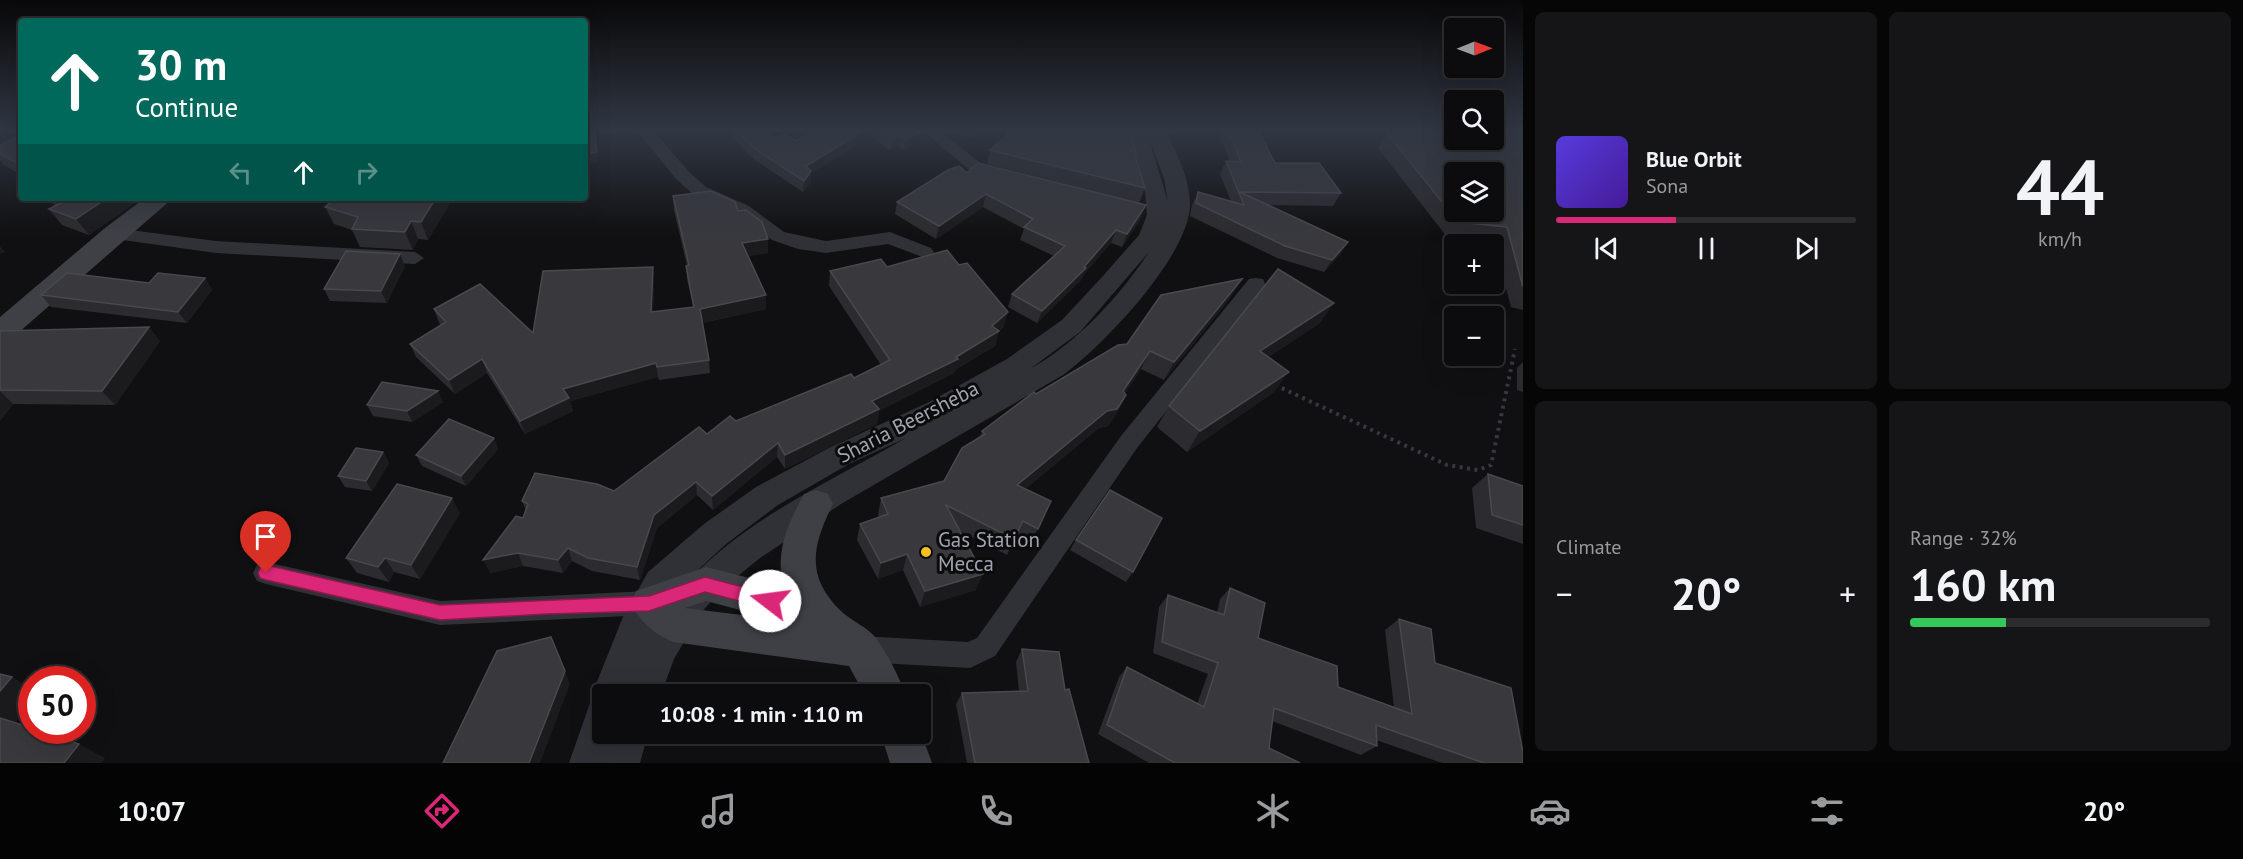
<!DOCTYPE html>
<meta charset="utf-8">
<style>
:root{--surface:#0c0b0d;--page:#151416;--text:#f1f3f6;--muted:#9a9b9d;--line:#2c2b2e;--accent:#db2777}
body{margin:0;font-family:"PT Sans",sans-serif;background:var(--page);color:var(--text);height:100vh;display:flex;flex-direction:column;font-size:22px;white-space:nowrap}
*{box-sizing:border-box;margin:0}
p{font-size:20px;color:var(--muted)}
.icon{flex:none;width:33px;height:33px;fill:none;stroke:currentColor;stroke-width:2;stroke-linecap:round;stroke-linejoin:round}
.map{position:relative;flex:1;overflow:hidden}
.sheet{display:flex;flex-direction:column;gap:12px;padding:12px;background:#070607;width:720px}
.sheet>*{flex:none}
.guide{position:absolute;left:18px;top:18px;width:570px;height:183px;border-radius:6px;box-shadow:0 6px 24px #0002,0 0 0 2px var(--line);background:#00695c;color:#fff;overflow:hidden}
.needle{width:39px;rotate:89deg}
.fabs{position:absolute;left:1444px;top:18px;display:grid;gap:12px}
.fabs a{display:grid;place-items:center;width:60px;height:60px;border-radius:6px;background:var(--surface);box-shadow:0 6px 24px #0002,0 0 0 2px var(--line);font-size:30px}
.speed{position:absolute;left:18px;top:666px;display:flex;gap:12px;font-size:30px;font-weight:700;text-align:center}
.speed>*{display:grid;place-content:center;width:78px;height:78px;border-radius:50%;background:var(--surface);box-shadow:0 6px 24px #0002,0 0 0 2px var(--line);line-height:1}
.speed .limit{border:9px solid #d22;background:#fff;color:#111}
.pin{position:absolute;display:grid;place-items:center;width:51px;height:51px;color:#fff;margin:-62px -26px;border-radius:50% 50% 50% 0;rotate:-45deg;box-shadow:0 0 6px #0007}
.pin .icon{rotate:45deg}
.me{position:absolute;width:66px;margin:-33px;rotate:285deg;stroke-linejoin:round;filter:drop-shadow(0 0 4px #0008)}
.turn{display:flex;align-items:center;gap:21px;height:126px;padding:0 18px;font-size:27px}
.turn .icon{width:78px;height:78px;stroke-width:2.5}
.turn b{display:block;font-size:42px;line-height:51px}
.lanes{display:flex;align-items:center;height:57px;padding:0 18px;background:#0003;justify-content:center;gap:30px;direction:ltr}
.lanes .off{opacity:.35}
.big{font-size:45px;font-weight:800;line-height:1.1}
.sheet .tile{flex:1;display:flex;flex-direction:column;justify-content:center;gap:9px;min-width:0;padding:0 21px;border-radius:9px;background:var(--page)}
.sheet .dial{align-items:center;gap:0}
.dial b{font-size:78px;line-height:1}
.song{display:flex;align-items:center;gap:18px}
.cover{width:72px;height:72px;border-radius:9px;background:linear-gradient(135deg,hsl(250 70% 55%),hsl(260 70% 35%))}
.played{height:6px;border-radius:3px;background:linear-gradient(90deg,var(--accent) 40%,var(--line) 40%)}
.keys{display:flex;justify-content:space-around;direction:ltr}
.heat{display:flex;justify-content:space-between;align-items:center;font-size:33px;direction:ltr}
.charge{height:9px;border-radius:4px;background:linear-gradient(90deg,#34c759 32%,var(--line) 0)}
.sheet .tiles{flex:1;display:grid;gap:12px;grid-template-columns:repeat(2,1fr)}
.trip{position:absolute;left:592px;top:684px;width:339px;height:60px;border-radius:6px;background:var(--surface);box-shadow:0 6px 24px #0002,0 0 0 2px var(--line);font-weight:800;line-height:60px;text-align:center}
.dock{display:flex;height:96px;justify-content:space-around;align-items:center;background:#050405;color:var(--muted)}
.dock .icon{width:42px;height:42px}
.dock .on{color:var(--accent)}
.dock b{font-size:27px;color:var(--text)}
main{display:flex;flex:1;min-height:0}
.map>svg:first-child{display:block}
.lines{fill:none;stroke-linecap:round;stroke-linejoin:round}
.path{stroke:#36383d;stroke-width:4;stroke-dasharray:3 4.5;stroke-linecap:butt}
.minor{fill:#303136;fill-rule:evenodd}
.tertiary{fill:#303136;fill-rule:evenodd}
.secondary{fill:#3e4046;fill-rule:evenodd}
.wall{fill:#2c2b2f}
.shaded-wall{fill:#1b1a1d}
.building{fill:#38383d;stroke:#48494f;stroke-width:1.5;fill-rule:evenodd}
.route{fill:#db2777;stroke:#8e194d;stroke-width:1.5}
.poi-dot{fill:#f7c221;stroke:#0b0b0c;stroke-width:2}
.labels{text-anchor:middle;stroke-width:6;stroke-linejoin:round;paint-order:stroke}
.street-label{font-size:21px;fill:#a0a4b2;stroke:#0b0b0c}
.poi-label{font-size:21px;fill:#a0a4b2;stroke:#0b0b0c;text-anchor:start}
</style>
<main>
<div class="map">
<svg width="1523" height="763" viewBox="0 0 1523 763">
<rect width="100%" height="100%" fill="#100f11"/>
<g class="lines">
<polyline class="path" points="1275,385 1447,465 1478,470 1491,465 1515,349"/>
<g class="minor">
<polygon points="637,130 653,130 688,171 706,187 749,206 784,232 826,241 890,232 931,248 934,252 925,258 888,244 826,253 798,249 772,240 737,214 694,195 676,179"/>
<polygon points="922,130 939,130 984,166 1006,171 1008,175 1000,180 972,172"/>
<polygon points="114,228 216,241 415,252 424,258 415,264 216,253 108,238 105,234"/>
<polygon points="1256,278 1263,279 1265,284 1263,289 1137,448 995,656 970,668 861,662 852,658 848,649 852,640 861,636 968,642 977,638 1121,436 1249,279"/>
<polygon points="266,562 440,601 649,591 658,595 662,603 658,611 649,615 440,625 266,584 257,581 253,573 257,565"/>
</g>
<path class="tertiary" d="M1126,130H1146L1168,202L1164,178L1146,130H1166C1176,153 1190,178 1190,204C1190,255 1103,346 1063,375L841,504L760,558L722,589L700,614L674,659L661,694H603V734H648L640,763H569L590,703L595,701L592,694L623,617L648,572L704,524L756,487L829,448L929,402L1007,359L1062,320L1102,277L1139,235L1147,215L1145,192ZM1149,252C1119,297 1078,342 1030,369L1080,332ZM906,438C814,491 702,537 649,635L672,594L726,544L778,505L849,464Z"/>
<g class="secondary">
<polygon points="145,198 173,198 10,340 0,343 0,317 105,228"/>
<path d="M816,490L828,494L833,504C812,546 805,577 842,612C852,621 867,627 875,637C887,653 899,676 905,694H864L849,666L673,642C654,634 639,621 631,603L636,591L706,567L784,587C774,554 788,523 804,494ZM706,601L775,619L685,608Z"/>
<polygon points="921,733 932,763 890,763 881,734"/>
</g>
</g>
<g class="wall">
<polygon points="732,130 765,130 775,138 796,141 816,130 930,130 928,138 904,150 898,146 890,150 870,137 811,173 811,182 803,192 755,160 732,137"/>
<polygon points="942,130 977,130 974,138 946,133"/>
<polygon points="1012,130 1134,133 1132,139 1137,156 1136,159 1145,188 1139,203 987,164 990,150"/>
<polygon points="1217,130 1258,130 1275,163 1341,193 1333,206 1268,205 1340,255 1324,272 1277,258 1190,216 1192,205 1198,192 1231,201 1220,174 1226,161 1230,161"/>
<polygon points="1523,130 1523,310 1511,307 1494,242 1447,237 1378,148 1387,133 1494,140"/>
<polygon points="21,135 21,175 4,165 0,160 0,145"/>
<polygon points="967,173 1141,218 1122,247 1111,243 1084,274 1081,280 1037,323 1008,307 1012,294 1054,256 1020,240 1024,229 983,207 936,239 895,214 897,202"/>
<polygon points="673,196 768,239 768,253 748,256 766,309 702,323 709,360 710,373 659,380 658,377 570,401 573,411 525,434 487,373 455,394 416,357 410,344 441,325 439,323 434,309 533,333 654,281 653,312 693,307 687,279 686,266 687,266 674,210"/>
<polygon points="52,198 141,198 89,235 62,225 49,209 55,206 50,199"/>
<polygon points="314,198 453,198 428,240 418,239 413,250 360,247 352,230 334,224 325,207 331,202"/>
<polygon points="405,266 387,303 330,301 324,289"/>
<polygon points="887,267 1004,326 999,331 995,346 955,370 954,373 879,411 877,424 785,469 777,457 713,510 697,495 657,528 640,580 592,571 572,561 563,573 523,566 490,573 523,518 526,511 522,501 614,491 707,434 736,421 854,378 881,365 829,286 830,271"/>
<polygon points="205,278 212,290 187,323 51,307 41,295 149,283"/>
<polygon points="1231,297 1164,380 1141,369 1125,393 1126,395 1117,413 1108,426 1099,428 1025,489 1051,501 1030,545 1015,538 1007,555 960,531 976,590 920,607 903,570 878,579 857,540 860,524 879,517 878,515 881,498 944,481 980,437 982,431 1036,394 1127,344"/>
<polygon points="1334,303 1319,324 1268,357 1274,392 1187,452 1157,427 1169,406"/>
<polygon points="0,331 160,341 115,405 13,404 0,421"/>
<polygon points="1523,362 1523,392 1517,390 1517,368"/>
<polygon points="443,402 412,422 373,416 367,405"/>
<polygon points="494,438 498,449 466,486 422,466 416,455"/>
<polygon points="383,452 389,463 372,491 345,487 338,476"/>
<polygon points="1488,474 1523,486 1523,544 1476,528 1472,488"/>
<polygon points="460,513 420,579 394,572 389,582 357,573 346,558"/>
<polygon points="1076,540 1133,572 1126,582 1070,550"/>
<polygon points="1230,588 1258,638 1338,687 1394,708 1385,630 1399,619 1435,663 1523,763 1442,763 1376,740 1377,746 1361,755 1272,721 1269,748 1300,763 1149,763 1098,734 1119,677 1127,667 1197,704 1208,674 1153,653 1159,607 1168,595 1217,613 1220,599"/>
<polygon points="1022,649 1065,690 1089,763 967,763 956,704 962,693 1019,691 1016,662"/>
</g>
<g class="shaded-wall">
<polygon points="595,130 598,162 585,164 585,154"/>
<polygon points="865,130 871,130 870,137 811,173 811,182 803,192 806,166"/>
<polygon points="925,130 930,130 928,138 904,150 906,139"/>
<polygon points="900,135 898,146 890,150 892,139"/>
<polygon points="986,194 983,207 936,239 939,226"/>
<polygon points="107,198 141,198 89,235 76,219"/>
<polygon points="436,198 453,198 428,240 421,222"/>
<polygon points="1146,205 1141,218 1122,247 1127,234"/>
<polygon points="411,221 418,239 413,250 405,232"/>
<polygon points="1116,230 1111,243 1084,274 1081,280 1037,323 1042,311 1084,267"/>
<polygon points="768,239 768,253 743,257 742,243"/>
<polygon points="1348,242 1340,255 1324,272 1332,260"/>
<polygon points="0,246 5,252 0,254"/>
<polygon points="400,254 405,266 387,303 381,291"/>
<polygon points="653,267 654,281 653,326 651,312"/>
<polygon points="205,278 212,290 187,323 178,312"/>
<polygon points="1242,279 1231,297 1164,380 1174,362"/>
<polygon points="766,295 766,309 701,323 700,309"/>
<polygon points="1334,303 1319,324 1246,372 1260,351"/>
<polygon points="1008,312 1004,326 996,333 999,331 995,346 955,370 954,373 879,411 877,424 785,469 785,455 872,401 956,357"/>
<polygon points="149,327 160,341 115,405 102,391"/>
<polygon points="1150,351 1141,369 1114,409 1123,391"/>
<polygon points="482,359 487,373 455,394 449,380"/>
<polygon points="656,363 658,377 570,401 573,411 525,434 520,421 563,389"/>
<polygon points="1289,372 1274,392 1187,452 1200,431"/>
<polygon points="0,391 13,404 0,421"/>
<polygon points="438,391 443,402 412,422 407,411"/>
<polygon points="1126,395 1117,413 1108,426 1099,428 1010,501 1017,485"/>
<polygon points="494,438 498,449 466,486 461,476"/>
<polygon points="778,443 777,457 713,510 712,496"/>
<polygon points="383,452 389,463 372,491 366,481"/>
<polygon points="696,482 697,495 657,528 640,580 637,567 654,515"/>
<polygon points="452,498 460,513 420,579 411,565"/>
<polygon points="568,548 572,561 563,573 558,560"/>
<polygon points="518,553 523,566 490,573 483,560"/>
<polygon points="907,554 903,570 878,579 881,563"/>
<polygon points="385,558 394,572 389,582 378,567"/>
<polygon points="983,574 976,590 920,607 925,591"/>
<polygon points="551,637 570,684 540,763 529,763"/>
<polygon points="12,677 32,689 32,702 11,728 0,722 0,691"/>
<polygon points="79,744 105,758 102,763 64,763"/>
</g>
<g class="building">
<polygon points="585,130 595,130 597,152 585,154"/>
<polygon points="735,130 765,130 775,138 784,134 796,141 816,130 865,130 806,166 811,171 804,181 755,149"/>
<polygon points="878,130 925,130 906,139 900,135 892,139"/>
<polygon points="1012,130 1133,130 1134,133 1130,133 1137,156 1135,156 1145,188 990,150"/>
<polygon points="1228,130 1258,130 1275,163 1319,163 1341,193 1240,192 1348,242 1332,260 1285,246 1196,203 1198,192 1244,205 1226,161 1241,162"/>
<path d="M1494,130H1523V287L1507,227L1458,222L1387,133L1455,134V140H1494ZM1455,172H1494V212H1455Z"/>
<polygon points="21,135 21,165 0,154 0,145"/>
<polygon points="978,163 1146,205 1127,234 1116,230 1084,267 1086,268 1042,311 1012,294 1065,246 1024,227 1033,219 986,194 939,226 897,202 948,170 959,166 967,173"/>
<polygon points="711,191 735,202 738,211 746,210 762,222 768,239 742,243 766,295 700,309 709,360 657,367 656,363 563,389 569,398 520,421 482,359 449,380 410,344 446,322 434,309 480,284 533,333 543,271 653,267 651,312 694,307 686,266 689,265 673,196"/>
<polygon points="52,198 107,198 76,219 49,209 61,203 50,199"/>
<polygon points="336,198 436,198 421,222 411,221 405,232 352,229 358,217 325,207"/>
<polygon points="947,250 959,265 967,263 1008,312 992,326 999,331 956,357 958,359 872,401 879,409 785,455 778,443 712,496 696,482 654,515 637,567 588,558 568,548 558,560 518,553 483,560 516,516 523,518 528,504 522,501 535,473 597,484 614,491 699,427 707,434 730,416 736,421 851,374 854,378 890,360 830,271 881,259 887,267"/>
<polygon points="346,251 400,254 381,291 324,289"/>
<polygon points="1278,269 1334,303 1260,351 1289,372 1200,431 1169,406"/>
<polygon points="67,273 149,283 158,273 205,278 178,312 41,295"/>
<polygon points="1242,279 1174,362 1150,351 1123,391 1126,395 1117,409 1107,411 1017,485 1051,501 1038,529 1023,521 1014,539 946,505 983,574 925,591 907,554 881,563 860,524 888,514 881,498 944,481 962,448 985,434 982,431 1034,392 1036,394 1118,345 1127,344 1161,295"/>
<polygon points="149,327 102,391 0,390 0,331"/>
<polygon points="382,382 438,391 407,411 367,405"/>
<polygon points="449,419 494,438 461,476 416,455"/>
<polygon points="356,448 383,452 366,481 338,476"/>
<polygon points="1488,474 1523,486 1523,525 1492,515"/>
<polygon points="397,484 452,498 411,565 385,558 378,567 346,558"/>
<polygon points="1110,490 1162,518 1133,572 1076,540"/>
<polygon points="1230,588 1265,603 1258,638 1337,666 1338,687 1412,714 1399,619 1431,629 1435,663 1511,688 1523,753 1523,763 1484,763 1376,725 1377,746 1274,708 1269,748 1300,763 1175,763 1107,725 1127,667 1204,707 1218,663 1162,642 1168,595 1224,615"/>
<polygon points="551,637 565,671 529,763 443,763 497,651"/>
<polygon points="1022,649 1059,652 1065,690 1069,689 1089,763 975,763 962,693 1028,691"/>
<polygon points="0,674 12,677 0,691"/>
<polygon points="0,718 32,728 32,730 38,730 79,744 64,763 0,763"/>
</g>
<linearGradient id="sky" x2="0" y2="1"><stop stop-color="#090809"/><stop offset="0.55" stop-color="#313743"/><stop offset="1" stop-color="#313743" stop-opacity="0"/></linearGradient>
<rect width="1523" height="237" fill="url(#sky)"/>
<polygon class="route" points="266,565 440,605 649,596 705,577 770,594 776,596 779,601 776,607 770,609 705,592 649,611 546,614 440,620 266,580 260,578 258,573 260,568"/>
<circle class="poi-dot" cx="926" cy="552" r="6"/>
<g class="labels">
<g class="street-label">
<text transform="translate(908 422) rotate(-27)" y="7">Sharia Beersheba</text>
</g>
<g class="poi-label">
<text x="938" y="547">Gas Station<tspan x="938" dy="24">Mecca</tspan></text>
</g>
</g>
</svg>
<div class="fabs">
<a><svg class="needle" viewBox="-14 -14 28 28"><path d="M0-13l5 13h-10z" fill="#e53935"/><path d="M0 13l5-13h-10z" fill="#9a9b9d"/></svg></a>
<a><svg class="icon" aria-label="search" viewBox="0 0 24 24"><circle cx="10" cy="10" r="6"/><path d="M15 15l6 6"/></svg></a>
<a><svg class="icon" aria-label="layers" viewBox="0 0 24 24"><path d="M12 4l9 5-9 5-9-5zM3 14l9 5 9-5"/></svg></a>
<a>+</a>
<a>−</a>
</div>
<div class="speed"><div class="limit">50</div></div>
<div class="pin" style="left:266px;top:573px;background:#d93025"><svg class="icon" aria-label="arrive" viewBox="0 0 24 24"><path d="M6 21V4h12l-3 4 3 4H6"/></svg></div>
<svg class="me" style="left:770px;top:601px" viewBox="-20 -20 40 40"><circle r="19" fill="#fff"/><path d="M0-13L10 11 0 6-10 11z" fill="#db2777"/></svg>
<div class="trip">10:08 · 1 min · 110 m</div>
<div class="guide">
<div class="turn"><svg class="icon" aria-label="ahead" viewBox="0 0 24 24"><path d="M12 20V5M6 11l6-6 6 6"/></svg><div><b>30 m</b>Continue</div></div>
<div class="lanes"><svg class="icon off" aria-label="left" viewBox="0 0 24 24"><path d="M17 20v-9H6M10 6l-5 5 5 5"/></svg><svg class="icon" aria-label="ahead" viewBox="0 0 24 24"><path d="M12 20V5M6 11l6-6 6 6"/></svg><svg class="icon off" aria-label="right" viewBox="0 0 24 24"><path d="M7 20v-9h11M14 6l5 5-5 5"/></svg></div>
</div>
</div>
<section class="sheet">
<div class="tiles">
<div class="tile">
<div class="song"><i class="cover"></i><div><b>Blue Orbit</b><p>Sona</p></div></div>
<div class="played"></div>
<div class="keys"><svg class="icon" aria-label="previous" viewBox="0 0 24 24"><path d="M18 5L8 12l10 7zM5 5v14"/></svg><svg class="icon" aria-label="pause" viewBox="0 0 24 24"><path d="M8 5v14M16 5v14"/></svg><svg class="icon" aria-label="next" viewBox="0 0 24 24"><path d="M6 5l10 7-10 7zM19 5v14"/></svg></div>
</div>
<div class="tile dial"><b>44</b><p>km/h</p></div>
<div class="tile"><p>Climate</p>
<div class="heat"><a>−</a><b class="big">20°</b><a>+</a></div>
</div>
<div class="tile"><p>Range · 32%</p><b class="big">160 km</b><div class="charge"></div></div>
</div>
</section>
</main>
<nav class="dock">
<b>10:07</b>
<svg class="icon on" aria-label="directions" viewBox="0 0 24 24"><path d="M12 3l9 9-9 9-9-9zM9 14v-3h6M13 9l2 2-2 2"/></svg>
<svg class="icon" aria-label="music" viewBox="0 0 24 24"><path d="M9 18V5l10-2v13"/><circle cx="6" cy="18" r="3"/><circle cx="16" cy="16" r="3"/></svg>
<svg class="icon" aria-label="phone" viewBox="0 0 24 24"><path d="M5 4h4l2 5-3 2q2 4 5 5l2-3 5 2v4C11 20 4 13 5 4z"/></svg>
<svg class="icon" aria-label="climate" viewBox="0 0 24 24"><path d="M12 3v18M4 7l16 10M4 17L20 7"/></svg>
<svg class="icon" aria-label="car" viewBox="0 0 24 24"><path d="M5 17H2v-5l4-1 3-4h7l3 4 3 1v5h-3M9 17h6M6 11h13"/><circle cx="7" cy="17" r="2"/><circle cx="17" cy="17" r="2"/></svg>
<svg class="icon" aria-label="filters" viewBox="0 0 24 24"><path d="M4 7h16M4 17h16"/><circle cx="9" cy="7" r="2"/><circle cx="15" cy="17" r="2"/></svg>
<b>20°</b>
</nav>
